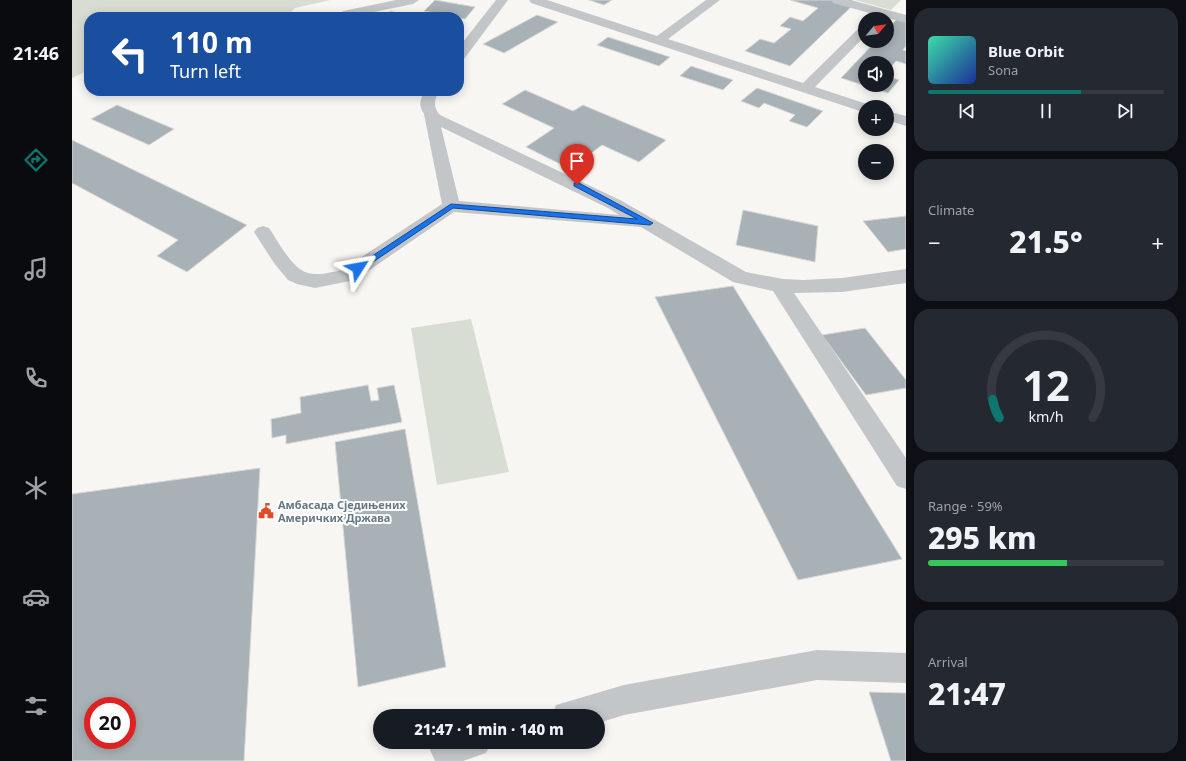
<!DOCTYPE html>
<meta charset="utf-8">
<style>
:root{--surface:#171b24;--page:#242831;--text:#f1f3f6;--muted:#9ea1a6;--line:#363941;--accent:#0f766e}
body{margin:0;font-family:"Noto Sans",sans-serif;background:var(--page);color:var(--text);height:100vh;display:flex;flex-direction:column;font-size:15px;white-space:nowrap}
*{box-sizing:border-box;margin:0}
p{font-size:13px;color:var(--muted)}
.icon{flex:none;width:22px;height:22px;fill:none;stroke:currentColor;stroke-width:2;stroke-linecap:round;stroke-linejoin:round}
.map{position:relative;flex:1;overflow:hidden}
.sheet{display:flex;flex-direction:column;gap:8px;padding:8px;background:#0d0f14;width:280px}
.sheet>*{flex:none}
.banner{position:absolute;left:12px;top:12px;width:380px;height:84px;border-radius:16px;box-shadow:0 2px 10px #0003;background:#1a4fa0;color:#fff;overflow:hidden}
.needle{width:26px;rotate:61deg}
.tools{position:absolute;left:786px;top:12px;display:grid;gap:8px}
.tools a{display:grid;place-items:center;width:36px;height:36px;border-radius:50%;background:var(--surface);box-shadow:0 2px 10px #0003;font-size:20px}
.speed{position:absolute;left:12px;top:697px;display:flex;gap:8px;font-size:20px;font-weight:700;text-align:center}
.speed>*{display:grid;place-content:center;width:52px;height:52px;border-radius:50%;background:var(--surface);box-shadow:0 2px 10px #0003;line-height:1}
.speed .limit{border:6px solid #d22;background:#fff;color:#111}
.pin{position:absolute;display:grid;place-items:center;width:34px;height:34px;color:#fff;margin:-41px -17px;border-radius:50% 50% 50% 0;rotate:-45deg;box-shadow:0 0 4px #0007}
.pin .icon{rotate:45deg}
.me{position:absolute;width:44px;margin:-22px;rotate:56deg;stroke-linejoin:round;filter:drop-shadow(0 0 3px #0008)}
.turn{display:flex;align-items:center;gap:14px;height:84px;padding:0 20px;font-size:18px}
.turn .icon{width:52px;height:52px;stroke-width:2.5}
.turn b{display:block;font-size:28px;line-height:34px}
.big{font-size:30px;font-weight:800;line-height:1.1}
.sheet .card{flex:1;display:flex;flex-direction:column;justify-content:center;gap:6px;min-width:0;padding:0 14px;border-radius:16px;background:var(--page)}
.sheet .dial{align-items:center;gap:0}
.dial svg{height:104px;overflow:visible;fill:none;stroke:var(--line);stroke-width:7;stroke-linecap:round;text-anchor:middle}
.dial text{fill:var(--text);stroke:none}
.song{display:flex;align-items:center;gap:12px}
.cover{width:48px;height:48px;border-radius:6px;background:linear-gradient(135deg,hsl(160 70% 55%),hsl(230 70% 35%))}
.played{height:4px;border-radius:2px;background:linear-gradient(90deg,var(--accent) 65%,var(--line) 65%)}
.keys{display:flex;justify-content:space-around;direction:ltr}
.heat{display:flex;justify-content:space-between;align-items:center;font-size:22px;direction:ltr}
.charge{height:6px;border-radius:3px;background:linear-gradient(90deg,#34c759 59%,var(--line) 0)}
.trip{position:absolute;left:301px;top:709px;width:232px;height:40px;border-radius:20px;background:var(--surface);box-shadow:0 2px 10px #0003;font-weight:800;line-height:40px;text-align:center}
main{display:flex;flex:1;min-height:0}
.menu{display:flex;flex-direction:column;width:72px;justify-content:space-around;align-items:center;background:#090b0e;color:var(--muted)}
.menu .icon{width:28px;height:28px}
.menu .active{color:var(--accent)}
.menu b{font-size:18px;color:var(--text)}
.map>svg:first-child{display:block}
.green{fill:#d8ddd4}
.building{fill:#a8b1b6;stroke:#d8d8d6;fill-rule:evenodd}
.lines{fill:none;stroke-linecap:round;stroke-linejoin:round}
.minor{fill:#c2c6c9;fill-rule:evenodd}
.route{fill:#1a73e8;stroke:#114b97}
.labels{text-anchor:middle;stroke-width:4;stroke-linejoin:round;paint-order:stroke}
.poi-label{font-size:11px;font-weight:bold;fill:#657884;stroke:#fff;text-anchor:start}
</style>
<main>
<nav class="menu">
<b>21:46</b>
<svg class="icon active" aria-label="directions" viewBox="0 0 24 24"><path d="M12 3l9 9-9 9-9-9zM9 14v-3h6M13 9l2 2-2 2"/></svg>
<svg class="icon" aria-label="music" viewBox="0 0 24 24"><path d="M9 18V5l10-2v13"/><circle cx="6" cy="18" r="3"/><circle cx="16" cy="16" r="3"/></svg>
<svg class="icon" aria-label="phone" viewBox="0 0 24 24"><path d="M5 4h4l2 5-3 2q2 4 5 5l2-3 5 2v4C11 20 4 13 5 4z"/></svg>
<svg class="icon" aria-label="climate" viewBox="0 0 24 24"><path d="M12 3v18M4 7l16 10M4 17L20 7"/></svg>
<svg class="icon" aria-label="car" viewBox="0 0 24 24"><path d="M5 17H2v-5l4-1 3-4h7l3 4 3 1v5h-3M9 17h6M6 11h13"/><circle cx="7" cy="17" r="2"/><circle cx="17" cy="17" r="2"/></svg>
<svg class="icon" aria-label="filters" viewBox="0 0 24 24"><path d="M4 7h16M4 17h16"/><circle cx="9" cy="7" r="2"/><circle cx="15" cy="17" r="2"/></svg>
</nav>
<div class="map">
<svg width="834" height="761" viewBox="0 0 834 761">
<rect width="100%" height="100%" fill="#f7f6f3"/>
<g class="green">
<polygon points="0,0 258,0 223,8 213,17 17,17 17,70 0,78"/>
<polygon points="783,0 829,0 819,10"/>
<polygon points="399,319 437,472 365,485 339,328"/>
</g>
<g class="building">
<polygon points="363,0 403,7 393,19 352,11"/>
<polygon points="517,0 540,0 532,5"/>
<polygon points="718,0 762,0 781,5 718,66 673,51 688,39 702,43 719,29 708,26 718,17 731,21 746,8"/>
<polygon points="319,11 338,17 307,17"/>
<polygon points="216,12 224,17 201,17"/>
<polygon points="465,15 486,22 432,53 411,44"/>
<polygon points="825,19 834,22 834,46 831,50 834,51 834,64 824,61 815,72 815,63 793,63 793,85 815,85 815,76 827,80 816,93 769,78 804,41 815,41 815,29"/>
<polygon points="536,37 598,57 587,66 525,45"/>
<polygon points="619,66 661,80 651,90 608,76"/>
<polygon points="685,88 751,111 735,127 717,121 723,115 692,103 687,108 669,101"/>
<polygon points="453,90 501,111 511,105 594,140 567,162 530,145 498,169 454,147 482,128 430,104"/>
<polygon points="45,105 102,129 77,145 19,119"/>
<polygon points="0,140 175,225 115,272 85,256 106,240 0,183"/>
<polygon points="671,210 746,226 743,262 664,245"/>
<polygon points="834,216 834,249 816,252 791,221"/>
<polygon points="661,286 830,559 726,580 583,297"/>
<polygon points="793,328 834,380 834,388 794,395 750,335"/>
<polygon points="296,385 299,401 307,400 305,388 322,385 330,422 214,444 214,435 200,438 199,419 229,413 228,397"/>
<polygon points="333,429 374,667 286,687 263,442"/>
<path d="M188,468L172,761H0V494ZM21,706H55V740H21Z"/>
<polygon points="797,692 834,693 834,761 819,761"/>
</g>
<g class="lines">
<g class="minor">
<polygon points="324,0 347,0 341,4 278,17 271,17 269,14 271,11"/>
<polygon points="424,0 436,0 392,59 387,60 387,47"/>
<polygon points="457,0 475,0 585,36 634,0 648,0 596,39 731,83 789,26 793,25 793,36 743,87 798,105 800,107 793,107 793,112 788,111 459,3"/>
<polygon points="759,0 779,0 834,15 834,23 761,3"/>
<path d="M353,91H367C362,100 361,107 368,115L548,200L674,272L711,279L731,280L770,278L834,269V283L770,292L722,293L834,458V489L825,486L701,291L661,282L569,227L382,212L283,280L243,288L225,284L216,280L202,263L182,232L185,228L191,226L197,228C206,241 220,269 236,273C246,276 260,272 270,270L370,204L352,114C346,105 348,99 353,91ZM369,127L536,208L547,215L387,201Z"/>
<polygon points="815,111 834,116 834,126 815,120"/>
<polygon points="745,650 834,653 834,683 745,680 552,715 526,723 526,716 480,716 484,705 552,685"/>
<polygon points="361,742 419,742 414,753 391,761 363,761 358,750"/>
</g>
</g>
<polygon class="route" points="502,183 507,183 581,223 578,225 381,208 289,270 284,270 282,268 379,204 565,219 502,186"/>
<defs>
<symbol id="civic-bare" viewBox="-9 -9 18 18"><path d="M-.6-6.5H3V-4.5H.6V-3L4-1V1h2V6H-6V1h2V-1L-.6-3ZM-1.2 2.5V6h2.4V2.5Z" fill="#e34b27" stroke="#fff" stroke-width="2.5" paint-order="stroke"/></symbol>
</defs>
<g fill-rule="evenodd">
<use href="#civic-bare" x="183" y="500" width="22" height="22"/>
</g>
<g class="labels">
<g class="poi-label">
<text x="206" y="509">Амбасада Сједињених<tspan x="206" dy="13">Америчких Држава</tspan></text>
</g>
</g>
</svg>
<div class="tools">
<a><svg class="needle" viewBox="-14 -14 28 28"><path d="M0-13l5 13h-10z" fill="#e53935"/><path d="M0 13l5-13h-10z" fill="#9ea1a6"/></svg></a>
<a><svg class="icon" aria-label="sound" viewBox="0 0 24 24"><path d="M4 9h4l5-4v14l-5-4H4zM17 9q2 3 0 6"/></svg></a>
<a>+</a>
<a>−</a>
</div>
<div class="speed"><div class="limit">20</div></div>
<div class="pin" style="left:505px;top:185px;background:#d93025"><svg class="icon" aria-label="arrive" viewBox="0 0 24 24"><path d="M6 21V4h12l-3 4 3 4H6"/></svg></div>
<svg class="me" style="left:286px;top:268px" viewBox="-20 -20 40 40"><path d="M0-17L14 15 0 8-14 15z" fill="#1a73e8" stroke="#fff" stroke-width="4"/></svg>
<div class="trip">21:47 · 1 min · 140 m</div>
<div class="banner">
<div class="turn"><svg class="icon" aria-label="left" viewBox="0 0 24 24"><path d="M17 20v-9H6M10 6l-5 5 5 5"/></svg><div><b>110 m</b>Turn left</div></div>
</div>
</div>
<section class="sheet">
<div class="card">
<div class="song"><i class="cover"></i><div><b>Blue Orbit</b><p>Sona</p></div></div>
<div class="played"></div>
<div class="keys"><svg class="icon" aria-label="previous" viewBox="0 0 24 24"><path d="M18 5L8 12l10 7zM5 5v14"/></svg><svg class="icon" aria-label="pause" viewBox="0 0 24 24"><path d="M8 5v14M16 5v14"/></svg><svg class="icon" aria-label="next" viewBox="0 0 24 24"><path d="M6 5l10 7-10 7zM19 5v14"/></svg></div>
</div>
<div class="card"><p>Climate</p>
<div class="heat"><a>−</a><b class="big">21.5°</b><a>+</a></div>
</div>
<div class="card dial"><svg viewBox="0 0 100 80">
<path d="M14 69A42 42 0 1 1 86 69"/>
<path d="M14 69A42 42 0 0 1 9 55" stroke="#0f766e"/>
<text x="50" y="56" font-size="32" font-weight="700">12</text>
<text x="50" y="72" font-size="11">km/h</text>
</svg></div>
<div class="card"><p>Range · 59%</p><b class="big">295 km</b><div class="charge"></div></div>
<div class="card"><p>Arrival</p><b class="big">21:47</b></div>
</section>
</main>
